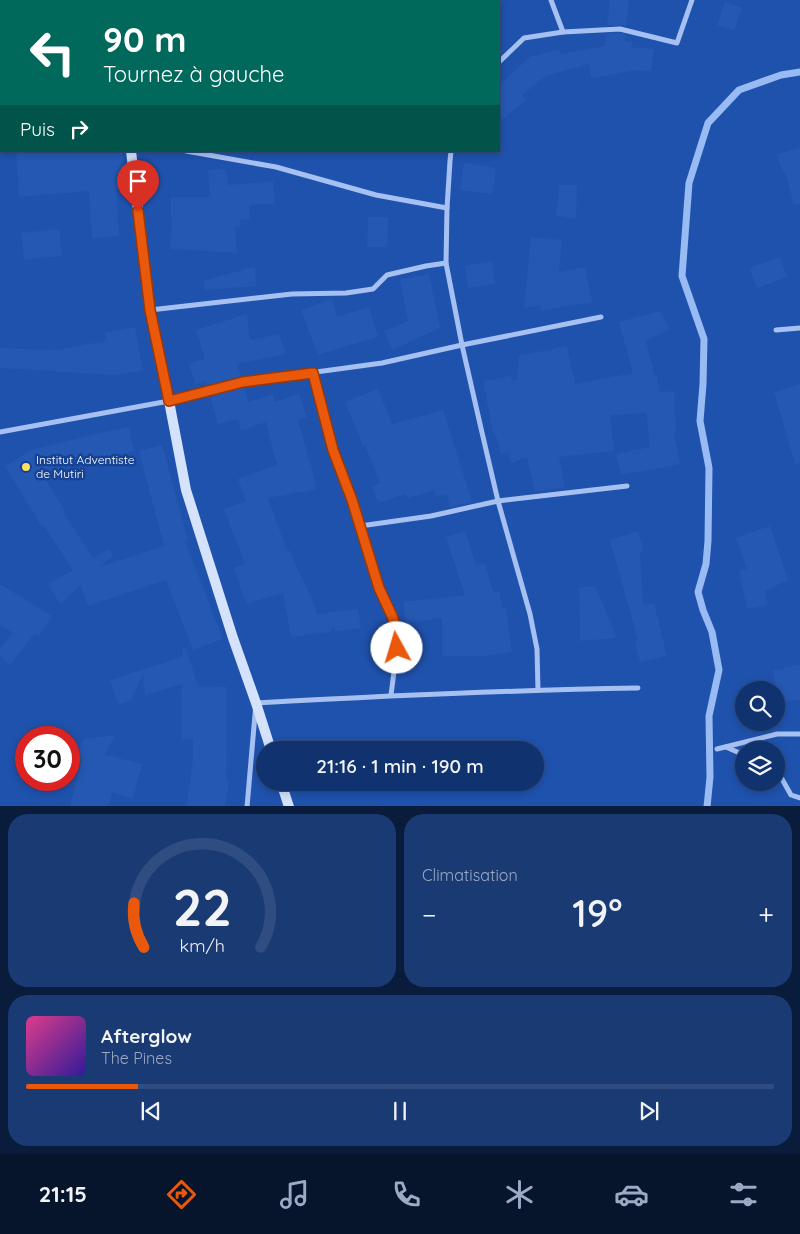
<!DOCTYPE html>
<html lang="fr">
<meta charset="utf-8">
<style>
:root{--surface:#10326e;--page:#193a73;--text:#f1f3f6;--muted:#9caac2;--line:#304d81;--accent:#ea580c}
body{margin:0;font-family:Quicksand,sans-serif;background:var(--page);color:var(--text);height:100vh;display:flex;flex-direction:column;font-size:19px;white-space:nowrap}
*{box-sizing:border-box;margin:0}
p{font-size:16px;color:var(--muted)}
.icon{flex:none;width:28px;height:28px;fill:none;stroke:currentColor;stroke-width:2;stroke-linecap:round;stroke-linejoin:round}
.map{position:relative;height:806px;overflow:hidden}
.details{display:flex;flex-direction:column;gap:8px;padding:8px;background:#091c3c;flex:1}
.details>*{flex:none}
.guide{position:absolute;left:0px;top:0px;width:500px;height:152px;box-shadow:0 2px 8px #0003,0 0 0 1px var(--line);background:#00695c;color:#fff;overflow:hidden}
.buttons{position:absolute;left:735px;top:681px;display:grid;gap:10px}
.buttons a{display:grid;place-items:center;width:50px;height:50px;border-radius:50%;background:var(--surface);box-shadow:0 2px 8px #0003,0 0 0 1px var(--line);font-size:25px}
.speed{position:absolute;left:15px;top:726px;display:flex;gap:10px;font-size:25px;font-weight:700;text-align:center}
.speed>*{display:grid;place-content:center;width:65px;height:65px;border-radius:50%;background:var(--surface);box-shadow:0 2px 8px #0003,0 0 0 1px var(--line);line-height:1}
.speed .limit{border:8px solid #d22;background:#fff;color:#111}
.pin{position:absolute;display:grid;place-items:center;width:42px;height:42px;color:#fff;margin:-51px -21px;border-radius:50% 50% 50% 0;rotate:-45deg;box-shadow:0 0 5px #0007}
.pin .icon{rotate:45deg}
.me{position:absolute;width:55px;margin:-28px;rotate:354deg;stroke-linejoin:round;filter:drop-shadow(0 0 4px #0008)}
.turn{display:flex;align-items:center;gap:18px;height:105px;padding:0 20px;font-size:22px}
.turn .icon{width:65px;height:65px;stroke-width:2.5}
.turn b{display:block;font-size:35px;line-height:42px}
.then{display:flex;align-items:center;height:48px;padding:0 20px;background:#0003;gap:10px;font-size:19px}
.big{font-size:38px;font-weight:600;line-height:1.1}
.details .tile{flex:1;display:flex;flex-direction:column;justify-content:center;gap:8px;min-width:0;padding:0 18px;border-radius:20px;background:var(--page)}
.details .dial{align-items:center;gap:0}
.dial svg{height:130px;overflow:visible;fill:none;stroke:var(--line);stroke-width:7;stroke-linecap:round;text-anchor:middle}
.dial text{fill:var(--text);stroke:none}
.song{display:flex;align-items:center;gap:15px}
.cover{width:60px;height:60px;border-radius:8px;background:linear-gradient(135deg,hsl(330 70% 55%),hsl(250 70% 35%))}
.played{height:5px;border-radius:2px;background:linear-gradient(90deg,var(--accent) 15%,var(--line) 15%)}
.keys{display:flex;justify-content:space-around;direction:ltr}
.heat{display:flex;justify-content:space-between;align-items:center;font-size:28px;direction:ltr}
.details .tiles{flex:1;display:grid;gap:8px;grid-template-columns:1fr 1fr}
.tile:last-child{grid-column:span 2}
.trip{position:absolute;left:256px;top:741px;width:288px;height:50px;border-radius:25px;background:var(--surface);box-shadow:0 2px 8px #0003,0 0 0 1px var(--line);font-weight:600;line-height:50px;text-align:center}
.dock{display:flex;height:80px;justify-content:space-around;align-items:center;background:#06142c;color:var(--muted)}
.dock .icon{width:35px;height:35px}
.dock .selected{color:var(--accent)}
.dock b{font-size:22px;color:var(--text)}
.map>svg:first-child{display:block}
.park{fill:#1f52ad;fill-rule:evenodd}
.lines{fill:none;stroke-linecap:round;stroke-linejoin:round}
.stream{stroke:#98bbf3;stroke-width:7}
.building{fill:#2558b2}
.street{stroke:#a6c1f1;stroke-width:5}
.secondary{stroke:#d4e2fb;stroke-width:10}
.route-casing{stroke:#983908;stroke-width:12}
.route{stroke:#ea580c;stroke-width:9}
.poi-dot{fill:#ffe065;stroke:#164293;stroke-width:2}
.labels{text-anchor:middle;stroke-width:5;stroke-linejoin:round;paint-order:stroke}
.poi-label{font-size:12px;fill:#fff;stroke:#164293;text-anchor:start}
</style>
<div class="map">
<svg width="800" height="807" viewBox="0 0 800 807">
<rect width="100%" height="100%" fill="#164293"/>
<path class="park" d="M0,0H800V806L0,807ZM1,1H499V151H1ZM744,690H776V722H744ZM26,738H69V780H26ZM265,750H535V782H265ZM744,750H776V782H744Z"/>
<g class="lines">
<polyline class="stream" points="707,807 710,777 709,716 719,670 712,632 703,610 698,592 706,564 708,541 709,468 700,421 703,384 704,339 682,276 689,183 708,123 739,90 781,75 800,72"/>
</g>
<g class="building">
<polygon points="610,0 629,0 626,26 620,25 607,25"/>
<polygon points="725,2 742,8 734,31 717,25"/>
<polygon points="620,33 626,35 625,41 632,42 631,47 654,49 651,71 636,70 591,78 589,64 546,76 522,95 526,100 499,122 499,85 531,56 559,50 560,54 605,46 607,34"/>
<polygon points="800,148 800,204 794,205 785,171 782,172 777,154"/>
<polygon points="16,151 122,151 126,188 116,189 119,236 92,238 89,191 19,197"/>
<polygon points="464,163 496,168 492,194 460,190"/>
<polygon points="226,169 228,185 273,181 275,204 249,205 250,219 240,220 240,227 235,227 237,253 170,249 172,220 171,220 171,197 210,197 208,170"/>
<polygon points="559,185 577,185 576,219 556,216"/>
<polygon points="368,217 388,217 387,247 367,247"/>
<polygon points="59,229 62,256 24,260 21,233"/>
<polygon points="531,237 562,240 559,272 585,267 592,302 541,311 540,306 524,308"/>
<polygon points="780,257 787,277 757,288 749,268"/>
<polygon points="492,261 495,284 468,288 465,266"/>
<polygon points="255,267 256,286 205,290 204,280"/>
<polygon points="429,274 440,328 392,350 384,331 408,321 400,279"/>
<polygon points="332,299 337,317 369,307 378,337 318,355 301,310"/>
<polygon points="660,311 670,329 646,341 655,376 657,376 660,392 674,391 676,434 674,434 680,464 621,475 616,454 650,447 646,413 610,415 614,451 559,457 565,487 535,492 527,458 511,463 508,452 501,454 496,436 494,436 483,381 511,376 511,380 517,380 519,356 567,346 575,384 633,373 619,322"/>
<polygon points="247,314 250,340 279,334 286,354 237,364 242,378 208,387 206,381 195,384 189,364 205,359 196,330"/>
<polygon points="135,327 143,370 115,375 0,368 0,348 56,350 106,341 105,333"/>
<polygon points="800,384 800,463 795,464 774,392"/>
<polygon points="244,386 248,402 273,394 275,402 299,394 307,417 298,420 310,464 311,464 316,489 268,498 287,551 289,550 315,606 317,614 358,609 361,628 335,631 334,626 330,632 291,637 283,593 246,604 234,568 245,564 224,509 246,501 238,479 277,465 266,422 241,430 238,419 218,424 210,395"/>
<polygon points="378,389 392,424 443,410 472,502 450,507 447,494 436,497 434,490 407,498 406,494 378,503 372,486 380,483 365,445 363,446 345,402"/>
<polygon points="129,427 134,451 42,473 66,513 64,514 93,558 109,549 113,555 100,567 164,546 139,451 162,445 188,540 185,541 223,639 193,650 166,580 88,606 81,585 60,604 48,584 73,570 44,526 42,527 5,466 32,450 100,433"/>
<polygon points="770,526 788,580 765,591 768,605 747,609 739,571 747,569 736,538"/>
<polygon points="465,531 476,565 485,563 493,592 499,591 502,609 506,608 512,652 483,656 442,656 442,618 406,623 403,602 465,595 446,537"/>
<polygon points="638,531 644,551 640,552 643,605 654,603 667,656 640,662 635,641 638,640 610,540"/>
<polygon points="0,584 52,616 39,636 35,633 10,665 0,656 0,649 13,633 0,625"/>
<polygon points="595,586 617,638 580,641 579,588"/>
<polygon points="186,648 198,686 227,687 226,781 229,781 225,807 186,807 193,760 193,739 181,740 182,684 145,695 143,674 131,700 118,704 110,680 182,657 182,649"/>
<polygon points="800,665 800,699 779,703 773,670"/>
<polygon points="115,735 105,755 142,764 133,798 112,793 109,807 70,807 82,758 76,755 84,739"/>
</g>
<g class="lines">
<g class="street">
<polyline points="223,0 227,1"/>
<polyline points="551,0 563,32"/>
<polyline points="0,62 1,62"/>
<polyline points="499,62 524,38 563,32 620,29 677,43 692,0"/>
<polyline points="186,151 276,167 376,195 447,208"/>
<polyline points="451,151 450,161 447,208 446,263 462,345 480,424 498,501 530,614 537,649 538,690"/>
<polyline points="150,310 292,294 346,293 373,289 387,275 426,266 446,263"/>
<polyline points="776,330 800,328"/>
<polyline points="313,373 333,450 347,486 360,526"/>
<polyline points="0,432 169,401 243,382 382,363 462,345 601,317"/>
<polyline points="391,695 397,648 393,618 379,589 360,526 431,516 498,501 627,486"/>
<polyline points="726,747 744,755"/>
<polyline points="717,749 777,734 800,734"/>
<polyline points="776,773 782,779 791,795 800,798"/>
<path d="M247,807L256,703C383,696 511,690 638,688"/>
</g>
<g class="secondary">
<polyline points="147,1 147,0"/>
<polyline points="131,151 150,310 169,401 186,490 233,638 256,703 271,750"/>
<polyline points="281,782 289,807"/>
</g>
</g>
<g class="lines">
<defs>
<polyline id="route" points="138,211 150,310 169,401 243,382 313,373 333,450 352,500 379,588 393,618 397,648"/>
</defs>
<use href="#route" class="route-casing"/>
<use href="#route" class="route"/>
</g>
<circle class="poi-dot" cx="26" cy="467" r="5"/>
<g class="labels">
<g class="poi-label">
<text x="36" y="464">Institut Adventiste<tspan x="36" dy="14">de Mutiri</tspan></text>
</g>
</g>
</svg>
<div class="buttons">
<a><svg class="icon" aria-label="search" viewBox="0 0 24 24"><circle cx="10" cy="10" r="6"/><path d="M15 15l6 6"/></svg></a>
<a><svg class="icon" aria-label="layers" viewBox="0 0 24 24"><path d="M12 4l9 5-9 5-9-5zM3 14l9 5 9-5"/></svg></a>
</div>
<div class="speed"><div class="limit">30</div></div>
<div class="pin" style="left:138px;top:211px;background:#d93025"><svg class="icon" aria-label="arrive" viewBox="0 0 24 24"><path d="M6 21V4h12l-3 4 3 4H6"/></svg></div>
<svg class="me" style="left:397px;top:648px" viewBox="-20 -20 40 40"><circle r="19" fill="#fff"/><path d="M0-13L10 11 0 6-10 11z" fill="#ea580c"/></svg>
<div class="trip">21:16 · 1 min · 190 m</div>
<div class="guide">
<div class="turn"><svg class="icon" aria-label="left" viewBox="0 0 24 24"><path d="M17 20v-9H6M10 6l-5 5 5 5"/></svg><div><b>90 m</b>Tournez à gauche</div></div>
<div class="then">Puis<svg class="icon" aria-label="right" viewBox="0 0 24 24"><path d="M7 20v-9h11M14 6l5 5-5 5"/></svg></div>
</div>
</div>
<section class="details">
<div class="tiles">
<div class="tile dial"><svg viewBox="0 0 100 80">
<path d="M14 69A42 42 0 1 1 86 69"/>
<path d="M14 69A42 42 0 0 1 8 42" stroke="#ea580c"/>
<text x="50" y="56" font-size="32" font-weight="700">22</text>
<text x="50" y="72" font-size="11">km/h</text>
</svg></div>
<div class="tile"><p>Climatisation</p>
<div class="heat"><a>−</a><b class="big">19°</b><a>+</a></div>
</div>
<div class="tile">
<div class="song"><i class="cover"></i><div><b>Afterglow</b><p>The Pines</p></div></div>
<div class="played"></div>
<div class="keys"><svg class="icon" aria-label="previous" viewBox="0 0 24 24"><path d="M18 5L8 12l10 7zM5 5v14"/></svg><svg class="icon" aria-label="pause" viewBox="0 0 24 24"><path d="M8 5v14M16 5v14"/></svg><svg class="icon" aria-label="next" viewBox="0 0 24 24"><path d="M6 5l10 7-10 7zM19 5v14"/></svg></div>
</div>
</div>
</section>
<nav class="dock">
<b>21:15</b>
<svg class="icon selected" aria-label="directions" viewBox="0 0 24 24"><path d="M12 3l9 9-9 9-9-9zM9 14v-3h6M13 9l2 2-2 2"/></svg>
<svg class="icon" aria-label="music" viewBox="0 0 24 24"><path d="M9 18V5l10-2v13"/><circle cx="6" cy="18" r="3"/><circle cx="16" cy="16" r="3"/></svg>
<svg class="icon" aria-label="phone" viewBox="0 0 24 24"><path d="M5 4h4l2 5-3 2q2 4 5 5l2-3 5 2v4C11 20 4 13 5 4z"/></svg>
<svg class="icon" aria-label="climate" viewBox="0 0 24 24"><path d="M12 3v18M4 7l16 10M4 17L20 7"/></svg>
<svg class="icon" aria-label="car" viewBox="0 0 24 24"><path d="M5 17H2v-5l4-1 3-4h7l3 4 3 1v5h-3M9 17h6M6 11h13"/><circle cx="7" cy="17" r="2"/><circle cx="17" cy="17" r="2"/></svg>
<svg class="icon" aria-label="filters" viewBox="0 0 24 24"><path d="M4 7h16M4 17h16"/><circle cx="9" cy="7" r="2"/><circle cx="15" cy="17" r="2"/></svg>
</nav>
